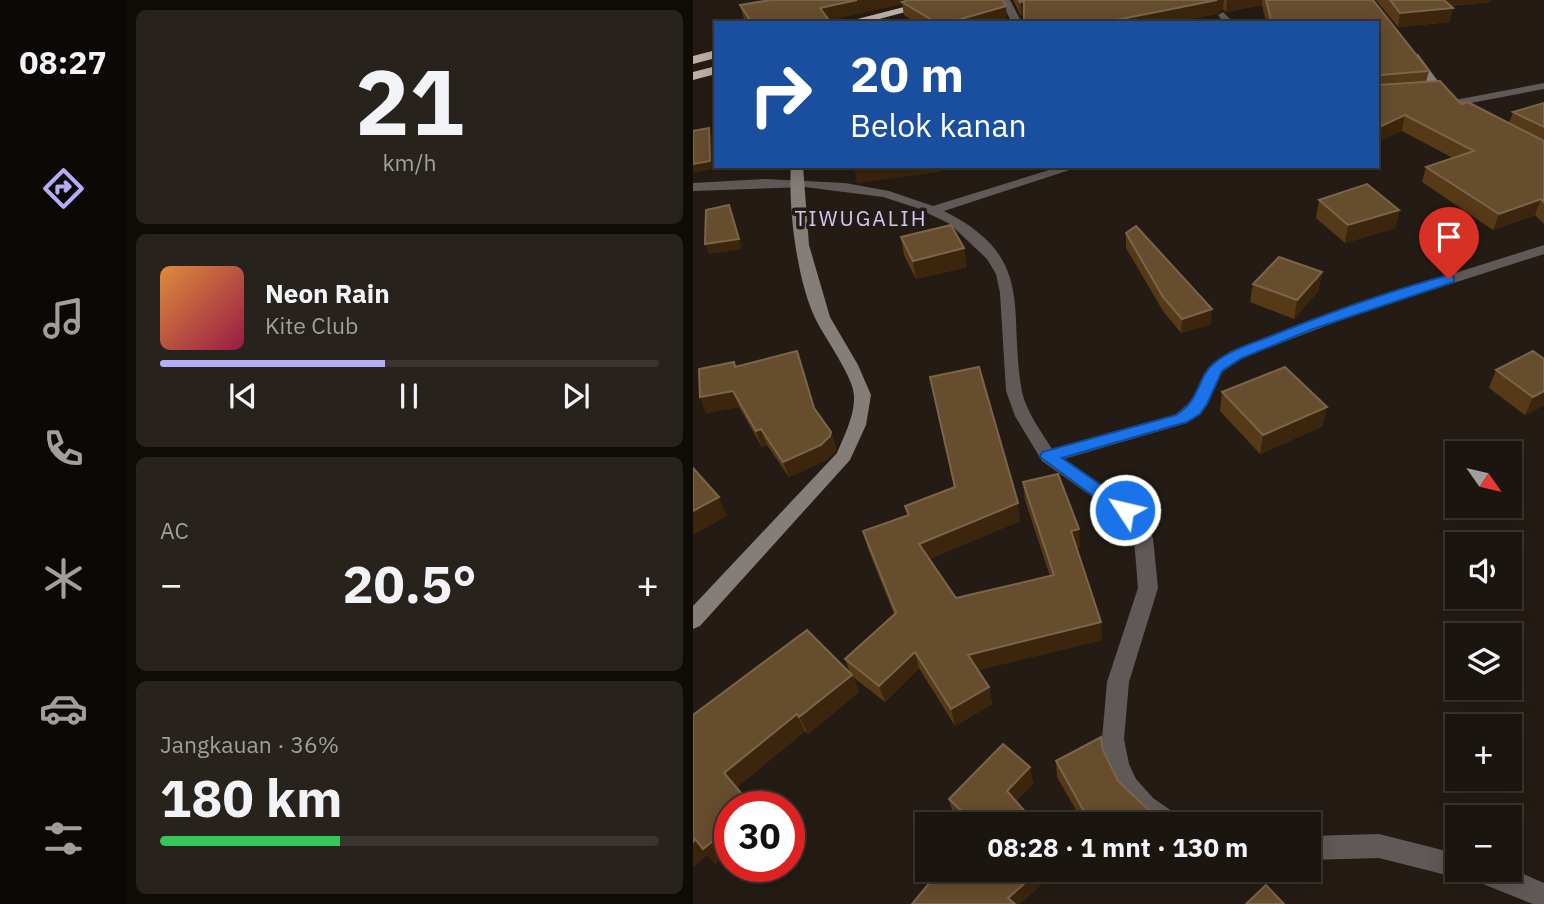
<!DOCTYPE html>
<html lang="id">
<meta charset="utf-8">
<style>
:root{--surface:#1b150f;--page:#28221d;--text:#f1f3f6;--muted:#a09f9e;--line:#39342f;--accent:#b4acf9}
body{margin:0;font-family:"IBM Plex Sans",sans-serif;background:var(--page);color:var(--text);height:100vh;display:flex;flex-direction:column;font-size:26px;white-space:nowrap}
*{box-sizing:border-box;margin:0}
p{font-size:23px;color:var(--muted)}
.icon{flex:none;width:38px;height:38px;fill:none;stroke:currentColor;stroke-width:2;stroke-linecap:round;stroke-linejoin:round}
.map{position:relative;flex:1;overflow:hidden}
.panel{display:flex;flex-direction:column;gap:10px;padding:10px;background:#0f0c08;width:567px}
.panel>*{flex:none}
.guide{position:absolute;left:21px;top:21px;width:665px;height:147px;border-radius:0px;box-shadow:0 4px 18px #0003,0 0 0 2px var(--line);background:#1a4fa0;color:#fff;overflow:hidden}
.needle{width:46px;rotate:124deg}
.fabs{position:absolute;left:752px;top:441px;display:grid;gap:14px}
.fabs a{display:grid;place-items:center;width:77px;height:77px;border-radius:0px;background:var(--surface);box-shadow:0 4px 18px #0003,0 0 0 2px var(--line);font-size:35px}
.speed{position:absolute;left:21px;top:791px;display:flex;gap:14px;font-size:35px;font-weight:700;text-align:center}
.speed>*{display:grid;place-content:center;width:91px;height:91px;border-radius:50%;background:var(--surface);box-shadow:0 4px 18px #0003,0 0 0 2px var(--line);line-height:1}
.speed .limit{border:10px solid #d22;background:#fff;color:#111}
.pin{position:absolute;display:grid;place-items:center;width:60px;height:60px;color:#fff;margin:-72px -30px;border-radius:50% 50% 50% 0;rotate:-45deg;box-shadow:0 0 7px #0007}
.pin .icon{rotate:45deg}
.me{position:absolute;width:77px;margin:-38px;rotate:305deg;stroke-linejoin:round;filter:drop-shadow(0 0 5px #0008)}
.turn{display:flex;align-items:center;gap:24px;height:147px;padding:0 21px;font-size:32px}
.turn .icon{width:91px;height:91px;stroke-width:2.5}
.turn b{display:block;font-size:49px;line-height:60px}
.big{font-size:52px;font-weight:700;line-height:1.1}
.panel .card{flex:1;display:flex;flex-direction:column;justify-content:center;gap:10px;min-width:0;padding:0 24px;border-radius:10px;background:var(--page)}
.panel .dial{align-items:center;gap:0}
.dial b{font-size:91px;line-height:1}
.song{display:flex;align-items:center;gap:21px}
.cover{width:84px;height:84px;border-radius:10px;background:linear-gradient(135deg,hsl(30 70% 55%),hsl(340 70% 35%))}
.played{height:7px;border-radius:4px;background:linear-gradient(90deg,var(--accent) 45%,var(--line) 45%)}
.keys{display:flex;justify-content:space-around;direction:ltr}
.heat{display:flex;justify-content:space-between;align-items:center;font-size:38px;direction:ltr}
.charge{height:10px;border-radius:5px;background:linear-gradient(90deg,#34c759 36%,var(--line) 0)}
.trip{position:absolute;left:222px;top:812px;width:406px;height:70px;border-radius:0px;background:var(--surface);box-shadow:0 4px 18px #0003,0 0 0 2px var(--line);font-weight:700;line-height:70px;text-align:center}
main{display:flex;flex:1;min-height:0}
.menu{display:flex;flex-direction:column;width:126px;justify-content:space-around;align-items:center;background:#0b0806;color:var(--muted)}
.menu .icon{width:49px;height:49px}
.menu .selected{color:var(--accent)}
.menu b{font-size:32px;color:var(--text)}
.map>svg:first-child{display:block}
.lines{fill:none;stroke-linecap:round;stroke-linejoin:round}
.street{fill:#5f5a57;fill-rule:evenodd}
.secondary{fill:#857d77;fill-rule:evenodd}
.highway{fill:#bdb0a8;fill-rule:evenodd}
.wall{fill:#563a18}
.shaded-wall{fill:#3b260d}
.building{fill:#664d2e;stroke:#7b654a;stroke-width:2}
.route{fill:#1a73e8;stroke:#114b97;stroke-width:2}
.labels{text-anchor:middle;stroke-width:7;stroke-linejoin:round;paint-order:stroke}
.far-quarter-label{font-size:21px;letter-spacing:2px;fill:#cdcaf5;stroke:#241c14}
</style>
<main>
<nav class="menu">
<b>08:27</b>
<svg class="icon selected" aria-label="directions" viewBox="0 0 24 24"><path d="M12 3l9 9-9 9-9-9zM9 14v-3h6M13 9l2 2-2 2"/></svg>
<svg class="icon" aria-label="music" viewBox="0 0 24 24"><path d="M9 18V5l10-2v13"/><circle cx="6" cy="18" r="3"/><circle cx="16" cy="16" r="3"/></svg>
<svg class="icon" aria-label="phone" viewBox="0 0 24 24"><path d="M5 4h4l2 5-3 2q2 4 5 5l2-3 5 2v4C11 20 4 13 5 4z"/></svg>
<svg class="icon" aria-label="climate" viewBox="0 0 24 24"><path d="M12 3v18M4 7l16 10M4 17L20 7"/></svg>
<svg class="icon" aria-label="car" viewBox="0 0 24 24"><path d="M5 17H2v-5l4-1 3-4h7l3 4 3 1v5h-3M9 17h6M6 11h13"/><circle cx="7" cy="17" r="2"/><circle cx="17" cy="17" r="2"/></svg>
<svg class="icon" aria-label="filters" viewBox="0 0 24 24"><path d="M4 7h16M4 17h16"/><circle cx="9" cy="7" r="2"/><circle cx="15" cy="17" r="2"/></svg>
</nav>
<section class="panel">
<div class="card dial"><b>21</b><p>km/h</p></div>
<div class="card">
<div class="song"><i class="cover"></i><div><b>Neon Rain</b><p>Kite Club</p></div></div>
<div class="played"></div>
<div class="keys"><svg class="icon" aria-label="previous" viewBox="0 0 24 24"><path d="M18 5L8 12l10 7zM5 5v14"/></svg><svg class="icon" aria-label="pause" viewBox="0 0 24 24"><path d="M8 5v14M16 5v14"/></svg><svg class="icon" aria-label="next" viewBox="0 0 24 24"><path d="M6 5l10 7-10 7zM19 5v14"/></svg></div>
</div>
<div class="card"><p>AC</p>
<div class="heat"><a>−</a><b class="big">20.5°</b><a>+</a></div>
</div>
<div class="card"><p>Jangkauan · 36%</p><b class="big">180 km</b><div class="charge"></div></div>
</section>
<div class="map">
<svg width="851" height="904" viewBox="0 0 851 904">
<rect width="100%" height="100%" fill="#241c14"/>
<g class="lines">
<g class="street">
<polygon points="307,0 317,0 329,23 319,23"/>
<polygon points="530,12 541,23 531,23 525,15"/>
<polygon points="851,83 851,89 762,106 756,103 762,100"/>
<path d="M369,166H389L251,211C345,258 314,310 329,392C334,413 348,431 359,449L482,415L498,401L517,366L538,351L686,297L851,245V254L664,314L549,358L528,373L509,409L494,423L371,459L439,505L460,538L465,588L436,682L431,739L436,764L443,779L460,798L486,816L489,824H457L444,814L427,795L413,765L409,739L414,682L445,588L441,539L425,515L349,461L322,416L313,391L307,293L303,274L294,259L257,224L224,208L190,197L112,187L0,191V183L72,179L152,183L196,191L240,206Z"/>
<polygon points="686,834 765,854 765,870 817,868 851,883 851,904 840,904 770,876 765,878 686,858 616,860 616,836"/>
</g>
<g class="secondary">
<path d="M717,54H725L750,88L761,97V101C742,103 726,70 716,56Z"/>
<path d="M98,166H110L116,245L137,317L165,365L178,395L173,425L157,460L7,626L0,629V606L144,453C151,436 162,415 161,396C161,378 132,338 123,320C104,282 95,208 98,166Z"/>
</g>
<g class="highway">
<polygon points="238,0 258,0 171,23 149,23"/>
<polygon points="23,50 23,58 0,64 0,56"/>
<polygon points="23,66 23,74 0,80 0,72"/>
</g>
</g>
<g class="wall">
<polygon points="310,0 314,20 304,23 223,23 211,15 209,4 136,20 138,23 54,23 51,19 47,5"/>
<polygon points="320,0 680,0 736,71 733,82 768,104 816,123 820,112 851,103 851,224 842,215 800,230 729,182 733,167 760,158 709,131 684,142 684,23 573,21 569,5 533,12 530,9 523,14 478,23 331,23 331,15 328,16"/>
<polygon points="683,0 798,0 797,2 758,6 757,22 705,27"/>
<polygon points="626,200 706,210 702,228 652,243 623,218"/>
<polygon points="433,233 518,324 488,333 470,311 433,248"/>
<polygon points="208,237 274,267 223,279 211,255"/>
<polygon points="629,272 625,291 601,319 557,302 560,284"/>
<polygon points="851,359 851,405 832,415 796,388 803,370"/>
<polygon points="41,362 43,367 121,408 138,432 143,448 142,452 133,460 96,477 74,445 69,447 46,407 13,413"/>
<polygon points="237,377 327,521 236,559 263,598 357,576 332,500 330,482 387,547 384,548 409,640 285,670 296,687 299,704 262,726 226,668 192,702 160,677 166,692 115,734 112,731 44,787 37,807 37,851 22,864 14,855 0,867 0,715 157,673 152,659 201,614 175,549 170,531 214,515 212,506 261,487"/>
<polygon points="529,392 630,426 567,454 527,411"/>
<polygon points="410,750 425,781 460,814 460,824 391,824 364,777 363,761"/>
<polygon points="337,767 340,783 323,801 343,824 271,824 260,814 256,799"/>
</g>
<g class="shaded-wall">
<polygon points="164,0 226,0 209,2 209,4 130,22 127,8"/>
<polygon points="524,0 531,0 530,9 523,14 478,23 413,23 413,22"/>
<polygon points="534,0 569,0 569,5 533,12"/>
<polygon points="743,0 798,0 797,2 741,7"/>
<polygon points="331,1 332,15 328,16 327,2"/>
<polygon points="313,6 314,20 304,23 254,23"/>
<polygon points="760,8 757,22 705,27 707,13"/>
<polygon points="712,115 709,131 684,142 684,128"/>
<polygon points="16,128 19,137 20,169 0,173 0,164"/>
<polygon points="181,166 247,166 248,172 164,183 161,169"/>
<polygon points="848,199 842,215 800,230 806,214"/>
<polygon points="706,210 702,228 652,243 655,225"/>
<polygon points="39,214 49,249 16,254 12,244"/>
<polygon points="271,248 274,267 223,279 220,261"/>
<polygon points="629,272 625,291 601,319 604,300"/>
<polygon points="519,309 518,324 488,333 489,319"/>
<polygon points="40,391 46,407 13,413 7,397"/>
<polygon points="851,391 851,405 832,415 840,397"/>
<polygon points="634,407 630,426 567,454 570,435"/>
<polygon points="68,429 74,445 69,447 63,431"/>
<polygon points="138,432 143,448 142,452 133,460 96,477 90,462"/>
<polygon points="26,497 34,516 0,535 0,511"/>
<polygon points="325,503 327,521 230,562 226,544"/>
<polygon points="386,529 387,547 379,549 378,531"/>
<polygon points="408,622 409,640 278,672 275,655"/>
<polygon points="222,652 226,668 192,702 186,686"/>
<polygon points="159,675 166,692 115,734 106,717"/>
<polygon points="296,687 299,704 262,726 258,709"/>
<polygon points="104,714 112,731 42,789 31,773"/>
<polygon points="337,767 340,783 317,806 314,791"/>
<polygon points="460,814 460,824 444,824"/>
<polygon points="37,827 37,851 22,864 14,855 0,867 0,842 2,839"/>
<polygon points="347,870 365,870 327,904 316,904 315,898"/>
</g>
<g class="building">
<polygon points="78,0 164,0 127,8 138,23 59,23 47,5"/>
<polygon points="215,0 310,0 313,6 254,23 244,23 209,2"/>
<polygon points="326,0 524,0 413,22 376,23 331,23 331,1 327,2"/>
<polygon points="573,0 680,0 736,71 687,75 685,85 747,81 768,104 775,102 851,141 851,202 848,199 806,214 733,167 781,151 712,115 684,128 684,23 569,23 578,20"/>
<polygon points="697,0 751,0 760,8 707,13"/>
<polygon points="851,103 851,127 820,112"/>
<polygon points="16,128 17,161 0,164 0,131"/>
<polygon points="161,166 181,166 161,169"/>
<polygon points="674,184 706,210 655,225 626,200"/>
<polygon points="36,205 46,239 12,244 13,210"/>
<polygon points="258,225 271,248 220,261 208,237"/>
<polygon points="443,226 519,309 489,319 470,297 433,233"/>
<polygon points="586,257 629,272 604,300 560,284"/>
<polygon points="104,351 121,408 138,432 137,436 128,445 90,462 68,429 63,431 40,391 7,397 6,369 41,362 42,367"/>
<polygon points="840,351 851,359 851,391 840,397 803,370"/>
<polygon points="286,367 325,503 226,544 263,598 361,575 330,482 365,474 386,529 378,531 408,622 275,655 296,687 258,709 222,652 186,686 152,659 203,613 170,531 216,515 212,506 262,487 237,377"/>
<polygon points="592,367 634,407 570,435 529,392"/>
<polygon points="0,468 26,497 0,511"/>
<polygon points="114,630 159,675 106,717 104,714 31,773 60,807 37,807 37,827 10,849 2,839 0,842 0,715"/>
<polygon points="408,737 410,750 425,781 460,814 444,824 398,824 363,761"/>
<polygon points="310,744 337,767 314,791 343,824 282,824 256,799"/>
<polygon points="247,870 347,870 315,898 322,904 219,904"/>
<polygon points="573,885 591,904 553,904"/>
</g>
<path class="route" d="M756,275L761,277V282L620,329L549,358L529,371L514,404L507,414L494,422L369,458L438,506L440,510L438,515H426L347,457L349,452L483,415C509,398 503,379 520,364C536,350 558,344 578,336C635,313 696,291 756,275Z"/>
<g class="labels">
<g class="far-quarter-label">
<text x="168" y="226">TIWUGALIH</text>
</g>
</g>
</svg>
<div class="fabs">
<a><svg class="needle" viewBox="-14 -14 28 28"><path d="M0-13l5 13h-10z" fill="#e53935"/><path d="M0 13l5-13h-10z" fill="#a09f9e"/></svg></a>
<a><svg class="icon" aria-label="sound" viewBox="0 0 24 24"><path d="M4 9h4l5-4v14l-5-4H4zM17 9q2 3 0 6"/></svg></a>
<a><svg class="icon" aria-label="layers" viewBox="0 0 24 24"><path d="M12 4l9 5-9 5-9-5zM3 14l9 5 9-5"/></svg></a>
<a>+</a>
<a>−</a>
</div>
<div class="speed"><div class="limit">30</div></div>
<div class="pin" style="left:756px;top:279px;background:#d93025"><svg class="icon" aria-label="arrive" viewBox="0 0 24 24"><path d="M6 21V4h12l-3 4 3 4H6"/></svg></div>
<svg class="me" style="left:432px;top:510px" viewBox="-20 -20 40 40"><circle r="17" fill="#1a73e8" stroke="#fff" stroke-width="3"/><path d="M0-11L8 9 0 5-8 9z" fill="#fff"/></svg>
<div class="trip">08:28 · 1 mnt · 130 m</div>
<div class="guide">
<div class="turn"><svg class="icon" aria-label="right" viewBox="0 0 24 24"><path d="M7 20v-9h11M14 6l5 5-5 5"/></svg><div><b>20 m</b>Belok kanan</div></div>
</div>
</div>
</main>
